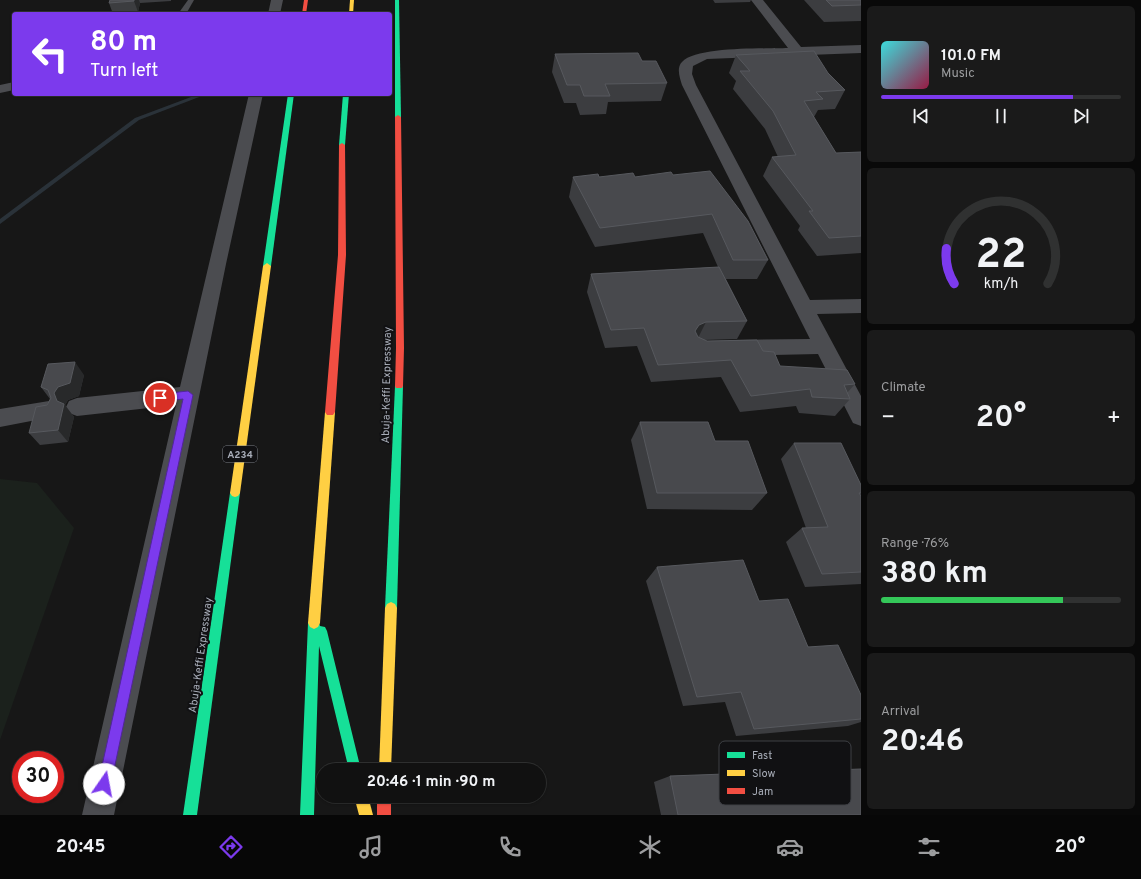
<!DOCTYPE html>
<meta charset="utf-8">
<style>
:root{--surface:#111;--page:#1a1a1a;--text:#f1f3f6;--muted:#9c9d9f;--line:#303131;--accent:#7c3aed}
body{margin:0;font-family:Overpass,sans-serif;background:var(--page);color:var(--text);height:100vh;display:flex;flex-direction:column;font-size:15px;white-space:nowrap}
*{box-sizing:border-box;margin:0}
p{font-size:13px;color:var(--muted)}
.icon{flex:none;width:22px;height:22px;fill:none;stroke:currentColor;stroke-width:2;stroke-linecap:round;stroke-linejoin:round}
.map{position:relative;flex:1;overflow:hidden}
.details{display:flex;flex-direction:column;gap:6px;padding:6px;background:#090909;width:280px}
.details>*{flex:none}
.banner{position:absolute;left:12px;top:12px;width:380px;height:84px;border-radius:4px;box-shadow:0 1px 3px #0004,0 0 0 1px var(--line);background:#7c3aed;color:#fff;overflow:hidden}
.speed{position:absolute;left:12px;top:751px;display:flex;gap:8px;font-size:20px;font-weight:700;text-align:center}
.speed>*{display:grid;place-content:center;width:52px;height:52px;border-radius:50%;background:var(--surface);box-shadow:0 1px 3px #0004,0 0 0 1px var(--line);line-height:1}
.speed .limit{border:6px solid #d22;background:#fff;color:#111}
.pin{position:absolute;display:grid;place-items:center;width:34px;height:34px;color:#fff;margin:-17px;border:2px solid #fff;border-radius:50%;box-shadow:0 1px 4px #0007}
.me{position:absolute;width:44px;margin:-22px;rotate:12deg;stroke-linejoin:round;filter:drop-shadow(0 0 3px #0008)}
.turn{display:flex;align-items:center;gap:14px;height:84px;padding:0 12px;font-size:18px}
.turn .icon{width:52px;height:52px;stroke-width:2.5}
.turn b{display:block;font-size:28px;line-height:34px}
.big{font-size:30px;font-weight:700;line-height:1.1}
.details .widget{flex:1;display:flex;flex-direction:column;justify-content:center;gap:6px;min-width:0;padding:0 14px;border-radius:6px;background:var(--page)}
.details .dial{align-items:center;gap:0}
.dial svg{height:104px;overflow:visible;fill:none;stroke:var(--line);stroke-width:7;stroke-linecap:round;text-anchor:middle}
.dial text{fill:var(--text);stroke:none}
.song{display:flex;align-items:center;gap:12px}
.cover{width:48px;height:48px;border-radius:6px;background:linear-gradient(135deg,hsl(180 70% 55%),hsl(340 70% 35%))}
.played{height:4px;border-radius:2px;background:linear-gradient(90deg,var(--accent) 80%,var(--line) 80%)}
.keys{display:flex;justify-content:space-around;direction:ltr}
.heat{display:flex;justify-content:space-between;align-items:center;font-size:22px;direction:ltr}
.charge{height:6px;border-radius:3px;background:linear-gradient(90deg,#34c759 76%,var(--line) 0)}
.trip{position:absolute;left:316px;top:763px;width:230px;height:40px;border-radius:20px;background:var(--surface);box-shadow:0 1px 3px #0004,0 0 0 1px var(--line);font-weight:700;line-height:40px;text-align:center}
.tab-bar{display:flex;height:64px;justify-content:space-around;align-items:center;background:#070707;color:var(--muted)}
.tab-bar .icon{width:28px;height:28px}
.tab-bar .current{color:var(--accent)}
.tab-bar b{font-size:18px;color:var(--text)}
main{display:flex;flex:1;min-height:0}
.map>svg:first-child{display:block}
.green{fill:#1b211c}
.lines{fill:none;stroke-linecap:round;stroke-linejoin:round}
.stream{fill:#2a3239;fill-rule:evenodd}
.lane{fill:#4b4c50;fill-rule:evenodd}
.street{fill:#4b4c50;fill-rule:evenodd}
.fast{fill:#16e098;fill-rule:evenodd}
.slow{fill:#ffcf43;fill-rule:evenodd}
.jam{fill:#f24e42;fill-rule:evenodd}
.wall{fill:#3c3d40}
.shaded-wall{fill:#28292a}
.building{fill:#48494d;stroke:#57595e}
.route{fill:#7c3aed;stroke:#51269a}
.labels{text-anchor:middle;stroke-width:4;stroke-linejoin:round;paint-order:stroke}
.shield{fill:#111113;stroke:#7b7e86;stroke-width:1}
.shield-label{font-size:10px;font-weight:bold;fill:#a8adb8}
.street-label{font-size:11px;fill:#a8adb8;stroke:#111113}
.key{fill:#111113;stroke:#3e4045;stroke-width:1}
.key-label{font-size:11px;fill:#a8adb8}
</style>
<main>
<div class="map">
<svg width="861" height="815" viewBox="0 0 861 815">
<rect width="100%" height="100%" fill="#171717"/>
<polygon class="green" points="0,479 37,483 74,528 0,740"/>
<g class="lines">
<polygon class="stream" points="199,94 207,94 139,120 0,224 0,219 135,118"/>
<polygon class="lane" points="188,0 194,0 186,14 178,14"/>
<g class="street">
<polygon points="271,0 283,0 280,14 268,14"/>
<path d="M751,0H763L801,47L861,45V53L707,59L693,66L692,74L696,85L810,300L861,299V313L817,314L861,396V426L853,423L818,354L731,356L724,353L721,348L724,343L731,340L810,339L682,85C680,78 676,68 682,62C697,46 765,49 788,48Z"/>
<polygon points="14,82 14,90 0,93 0,85"/>
<polygon points="249,94 263,94 226,264 114,815 82,815 176,405 77,416 69,413 66,407 69,401 77,398 180,387"/>
<polygon points="49,401 57,404 60,410 57,416 0,427 0,409"/>
</g>
<g class="fast">
<polygon points="395,0 399,0 401,117 398,119 395,117"/>
<polygon points="288,94 294,94 271,266 267,269 263,266"/>
<polygon points="343,94 349,94 345,145 342,147 339,145"/>
<polygon points="399,383 402,384 403,386 397,608 395,612 391,614 387,612 385,608 395,386 396,384"/>
<polygon points="235,489 238,490 240,493 197,815 183,815 230,493 232,490"/>
<polygon points="314,617 318,619 320,626 325,627 327,631 361,770 349,770 319,646 314,815 300,815 308,623 310,619"/>
</g>
<g class="slow">
<polygon points="350,0 354,0 353,14 349,14"/>
<polygon points="267,263 271,266 240,493 238,496 235,497 232,496 230,493 263,266"/>
<polygon points="330,408 333,409 335,412 320,623 318,627 314,629 310,627 308,623 325,412 327,409"/>
<polygon points="391,602 395,604 397,608 391,770 379,770 385,608 387,604"/>
<polygon points="354,796 368,796 373,815 359,815"/>
</g>
<g class="jam">
<polygon points="304,0 308,0 306,14 302,14"/>
<polygon points="398,115 401,117 404,348 403,386 402,388 396,388 395,386 396,348 395,117"/>
<polygon points="342,143 345,145 346,255 335,412 333,415 327,415 325,412 338,255 339,145"/>
<rect x="377" y="796" width="14" height="19"/>
</g>
</g>
<g class="wall">
<polygon points="110,0 171,0 171,1 140,3 138,12 113,14 109,3"/>
<polygon points="713,0 751,0 750,2 715,3"/>
<polygon points="804,0 861,0 861,21 824,22"/>
<polygon points="555,54 642,61 667,83 661,101 608,102 606,114 580,115 576,103 564,103 552,72"/>
<polygon points="736,55 828,73 845,90 835,109 818,110 814,117 836,153 861,152 861,253 817,256 798,230 800,226 763,176 772,157 778,157 765,129 733,89 736,81 729,73"/>
<polygon points="673,175 768,260 757,279 726,279 747,321 737,339 703,340 707,341 763,351 780,366 855,384 847,393 850,399 835,416 799,413 796,406 740,412 721,377 651,382 637,346 605,348 587,292 591,274 718,267 703,233 595,247 569,197 573,177 635,177"/>
<polygon points="84,375 79,396 68,400 65,405 74,417 68,442 40,445 29,433 50,399 41,387"/>
<polygon points="640,422 715,441 767,493 752,510 647,509 631,440"/>
<polygon points="794,443 861,485 861,584 805,587 786,542 802,528 806,528 781,459"/>
<polygon points="657,567 759,601 861,695 861,722 848,726 736,736 725,702 683,706 646,581"/>
<polygon points="670,776 861,815 661,815 654,782"/>
</g>
<g class="shaded-wall">
<polygon points="134,0 139,0 140,3 138,12 134,1"/>
<polygon points="706,322 697,340 695,331 699,325"/>
<polygon points="75,362 84,375 79,396 68,400 65,405 74,417 68,442 58,430 57,401 54,393"/>
</g>
<g class="building">
<polygon points="110,0 134,0 134,1 109,3"/>
<polygon points="826,0 861,0 861,5 832,6"/>
<polygon points="814,51 828,73 845,90 816,92 823,99 804,101 836,153 861,152 861,236 829,238 809,211 813,211 772,157 796,155 773,111 740,71 750,71 736,55"/>
<polygon points="638,53 642,61 656,61 667,83 605,84 610,96 584,96 580,85 567,85 555,54"/>
<polygon points="710,171 748,221 768,260 733,260 712,214 600,228 573,177 598,174 599,177 633,173 635,177 671,172 673,175"/>
<polygon points="719,267 747,321 706,322 699,325 695,331 698,337 707,341 757,340 763,351 774,352 780,366 847,370 855,384 844,385 850,399 812,397 810,389 751,396 731,360 658,365 644,328 611,330 591,274"/>
<polygon points="75,362 70,383 58,387 54,393 57,401 64,404 58,430 29,433 36,407 47,405 51,398 48,390 41,387 48,364"/>
<polygon points="640,422 708,422 715,441 748,441 767,493 657,493"/>
<polygon points="794,443 841,443 861,485 861,493 859,493 861,496 861,572 822,574 802,528 828,527"/>
<polygon points="743,560 759,601 788,599 808,647 838,645 861,695 861,719 754,729 741,692 697,697 657,567"/>
<polygon points="861,769 861,815 678,815 670,776"/>
</g>
<polygon class="route" points="188,391 193,395 111,784 109,789 104,790 100,789 98,784 183,399 160,402 156,398 160,394"/>
<g class="labels">
<rect class="shield" x="223" y="446" width="34" height="16" rx="3"/>
<g class="shield-label">
<text x="240" y="458">A234</text>
</g>
<g class="street-label">
<text transform="translate(386 385) rotate(-89)" y="4">Abuja-Keffi Expressway</text>
<text transform="translate(200 655) rotate(-82)" y="4">Abuja-Keffi Expressway</text>
</g>
</g>
<rect x="719" y="741" width="132" height="64" rx="6" class="key"/>
<rect x="727" y="752" width="18" height="6" fill="#16e098"/>
<rect x="727" y="770" width="18" height="6" fill="#ffcf43"/>
<rect x="727" y="788" width="18" height="6" fill="#f24e42"/>
<g class="key-label">
<text x="752" y="759">Fast</text>
<text x="752" y="777">Slow</text>
<text x="752" y="795">Jam</text>
</g>
</svg>
<div class="speed"><div class="limit">30</div></div>
<div class="pin" style="left:160px;top:398px;background:#d93025"><svg class="icon" aria-label="arrive" viewBox="0 0 24 24"><path d="M6 21V4h12l-3 4 3 4H6"/></svg></div>
<svg class="me" style="left:104px;top:784px" viewBox="-20 -20 40 40"><circle r="19" fill="#fff"/><path d="M0-13L10 11 0 6-10 11z" fill="#7c3aed"/></svg>
<div class="trip">20:46 · 1 min · 90 m</div>
<div class="banner">
<div class="turn"><svg class="icon" aria-label="left" viewBox="0 0 24 24"><path d="M17 20v-9H6M10 6l-5 5 5 5"/></svg><div><b>80 m</b>Turn left</div></div>
</div>
</div>
<section class="details">
<div class="widget">
<div class="song"><i class="cover"></i><div><b>101.0 FM</b><p>Music</p></div></div>
<div class="played"></div>
<div class="keys"><svg class="icon" aria-label="previous" viewBox="0 0 24 24"><path d="M18 5L8 12l10 7zM5 5v14"/></svg><svg class="icon" aria-label="pause" viewBox="0 0 24 24"><path d="M8 5v14M16 5v14"/></svg><svg class="icon" aria-label="next" viewBox="0 0 24 24"><path d="M6 5l10 7-10 7zM19 5v14"/></svg></div>
</div>
<div class="widget dial"><svg viewBox="0 0 100 80">
<path d="M14 69A42 42 0 1 1 86 69"/>
<path d="M14 69A42 42 0 0 1 8 42" stroke="#7c3aed"/>
<text x="50" y="56" font-size="32" font-weight="700">22</text>
<text x="50" y="72" font-size="11">km/h</text>
</svg></div>
<div class="widget"><p>Climate</p>
<div class="heat"><a>−</a><b class="big">20°</b><a>+</a></div>
</div>
<div class="widget"><p>Range · 76%</p><b class="big">380 km</b><div class="charge"></div></div>
<div class="widget"><p>Arrival</p><b class="big">20:46</b></div>
</section>
</main>
<nav class="tab-bar">
<b>20:45</b>
<svg class="icon current" aria-label="directions" viewBox="0 0 24 24"><path d="M12 3l9 9-9 9-9-9zM9 14v-3h6M13 9l2 2-2 2"/></svg>
<svg class="icon" aria-label="music" viewBox="0 0 24 24"><path d="M9 18V5l10-2v13"/><circle cx="6" cy="18" r="3"/><circle cx="16" cy="16" r="3"/></svg>
<svg class="icon" aria-label="phone" viewBox="0 0 24 24"><path d="M5 4h4l2 5-3 2q2 4 5 5l2-3 5 2v4C11 20 4 13 5 4z"/></svg>
<svg class="icon" aria-label="climate" viewBox="0 0 24 24"><path d="M12 3v18M4 7l16 10M4 17L20 7"/></svg>
<svg class="icon" aria-label="car" viewBox="0 0 24 24"><path d="M5 17H2v-5l4-1 3-4h7l3 4 3 1v5h-3M9 17h6M6 11h13"/><circle cx="7" cy="17" r="2"/><circle cx="17" cy="17" r="2"/></svg>
<svg class="icon" aria-label="filters" viewBox="0 0 24 24"><path d="M4 7h16M4 17h16"/><circle cx="9" cy="7" r="2"/><circle cx="15" cy="17" r="2"/></svg>
<b>20°</b>
</nav>
